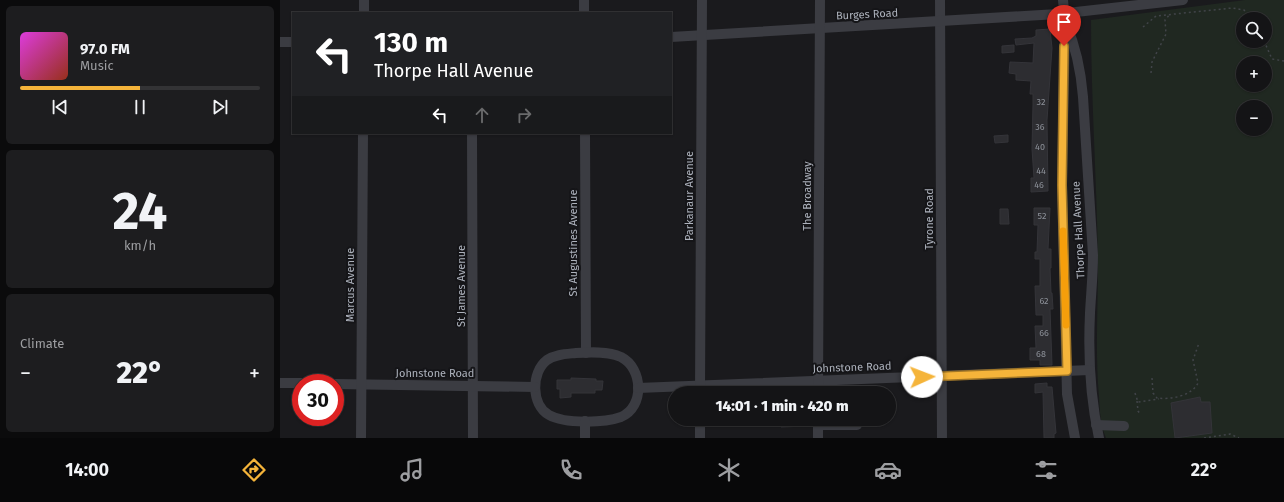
<!DOCTYPE html>
<meta charset="utf-8">
<style>
:root{--surface:#141416;--page:#1d1d1f;--text:#f1f3f6;--muted:#9d9ea1;--line:#333335;--accent:#f5b43a}
body{margin:0;font-family:"Fira Sans",sans-serif;background:var(--page);color:var(--text);height:100vh;display:flex;flex-direction:column;font-size:15px;white-space:nowrap}
*{box-sizing:border-box;margin:0}
p{font-size:13px;color:var(--muted)}
.icon{flex:none;width:22px;height:22px;fill:none;stroke:currentColor;stroke-width:2;stroke-linecap:round;stroke-linejoin:round}
.map{position:relative;flex:1;overflow:hidden}
.drawer{display:flex;flex-direction:column;gap:6px;padding:6px;background:#0b0b0c;width:280px}
.drawer>*{flex:none}
.top-card{position:absolute;left:12px;top:12px;width:380px;height:122px;border-radius:0px;box-shadow:0 1px 3px #0004,0 0 0 1px var(--line);background:#202124;color:#fff;overflow:hidden}
.controls{position:absolute;left:956px;top:12px;display:grid;gap:8px}
.controls a{display:grid;place-items:center;width:36px;height:36px;border-radius:50%;background:var(--surface);box-shadow:0 1px 3px #0004,0 0 0 1px var(--line);font-size:20px}
.speed{position:absolute;left:12px;top:374px;display:flex;gap:8px;font-size:20px;font-weight:700;text-align:center}
.speed>*{display:grid;place-content:center;width:52px;height:52px;border-radius:50%;background:var(--surface);box-shadow:0 1px 3px #0004,0 0 0 1px var(--line);line-height:1}
.speed .limit{border:6px solid #d22;background:#fff;color:#111}
.pin{position:absolute;display:grid;place-items:center;width:34px;height:34px;color:#fff;margin:-41px -17px;border-radius:50% 50% 50% 0;rotate:-45deg;box-shadow:0 0 4px #0007}
.pin .icon{rotate:45deg}
.me{position:absolute;width:44px;margin:-22px;rotate:88deg;stroke-linejoin:round;filter:drop-shadow(0 0 3px #0008)}
.turn{display:flex;align-items:center;gap:14px;height:84px;padding:0 16px;font-size:18px}
.turn .icon{width:52px;height:52px;stroke-width:2.5}
.turn b{display:block;font-size:28px;line-height:34px}
.lanes{display:flex;align-items:center;height:38px;padding:0 16px;background:#0003;justify-content:center;gap:20px;direction:ltr}
.lanes .off{opacity:.35}
.big{font-size:30px;font-weight:800;line-height:1.1}
.drawer .card{flex:1;display:flex;flex-direction:column;justify-content:center;gap:6px;min-width:0;padding:0 14px;border-radius:6px;background:var(--page)}
.drawer .dial{align-items:center;gap:0}
.dial b{font-size:52px;line-height:1}
.song{display:flex;align-items:center;gap:12px}
.cover{width:48px;height:48px;border-radius:6px;background:linear-gradient(135deg,hsl(300 70% 55%),hsl(10 70% 35%))}
.played{height:4px;border-radius:2px;background:linear-gradient(90deg,var(--accent) 50%,var(--line) 50%)}
.keys{display:flex;justify-content:space-around;direction:ltr}
.heat{display:flex;justify-content:space-between;align-items:center;font-size:22px;direction:ltr}
.trip{position:absolute;left:388px;top:386px;width:228px;height:40px;border-radius:20px;background:var(--surface);box-shadow:0 1px 3px #0004,0 0 0 1px var(--line);font-weight:800;line-height:40px;text-align:center}
.menu{display:flex;height:64px;justify-content:space-around;align-items:center;background:#080809;color:var(--muted)}
.menu .icon{width:28px;height:28px}
.menu .on{color:var(--accent)}
.menu b{font-size:18px;color:var(--text)}
main{display:flex;flex:1;min-height:0}
.map>svg:first-child{display:block}
.green{fill:#202821;fill-rule:evenodd}
.building{fill:#2d2d31;stroke:#343439}
.lines{fill:none;stroke-linecap:round;stroke-linejoin:round}
.path{stroke:#414449;stroke-width:1.5;stroke-dasharray:2 3;stroke-linecap:butt}
.minor{stroke:#3b3c42;stroke-width:10}
.route-casing{stroke:#9f7526;stroke-width:10}
.route{stroke:#f5b43a;stroke-width:7}
.slow{stroke:#f59e0b;stroke-width:7}
.labels{text-anchor:middle;stroke-width:4;stroke-linejoin:round;paint-order:stroke}
.number-label{font-size:9px;fill:#8c9098}
.street-label{font-size:11px;fill:#adb2bc;stroke:#151518}
</style>
<main>
<section class="drawer">
<div class="card">
<div class="song"><i class="cover"></i><div><b>97.0 FM</b><p>Music</p></div></div>
<div class="played"></div>
<div class="keys"><svg class="icon" aria-label="previous" viewBox="0 0 24 24"><path d="M18 5L8 12l10 7zM5 5v14"/></svg><svg class="icon" aria-label="pause" viewBox="0 0 24 24"><path d="M8 5v14M16 5v14"/></svg><svg class="icon" aria-label="next" viewBox="0 0 24 24"><path d="M6 5l10 7-10 7zM19 5v14"/></svg></div>
</div>
<div class="card dial"><b>24</b><p>km/h</p></div>
<div class="card"><p>Climate</p>
<div class="heat"><a>−</a><b class="big">22°</b><a>+</a></div>
</div>
</section>
<div class="map">
<svg width="1004" height="438" viewBox="0 0 1004 438">
<rect width="100%" height="100%" fill="#1a1a1d"/>
<path class="green" d="M965,0H1004V438H826C820,424 820,412 819,397C815,352 818,308 818,263C817,182 811,101 811,20ZM963,19H985V41H963ZM963,63H985V85H963ZM963,107H985V129H963Z"/>
<g class="building">
<polygon points="770,29 772,48 767,120 768,191 751,192 751,178 754,178 752,149 753,104 753,94 750,94 751,81 736,80 736,74 729,73 730,62 753,63 754,43 736,45 735,39 752,38 756,36 756,30"/>
<polygon points="734,45 734,52 722,53 722,46"/>
<polygon points="728,135 728,142 715,143 714,136"/>
<polygon points="754,208 770,208 768,249 771,249 771,268 770,268 771,293 772,293 773,309 770,309 772,365 760,365 760,360 750,360 750,348 756,348 755,326 763,326 763,315 756,315 755,286 760,286 760,259 755,259 755,252 757,252 758,225 754,225"/>
<polygon points="720,209 728,209 729,224 720,224"/>
<polygon points="291,378 316,379 316,381 323,381 322,390 315,390 315,393 291,393 291,397 280,398 280,389 277,389 277,380 291,380"/>
<polygon points="767,383 767,387 772,387 776,433 774,434 774,438 764,438 763,392 755,393 755,384"/>
<polygon points="920,397 921,402 930,402 932,433 895,438 891,403"/>
<polygon points="501,419 527,419 527,426 501,427"/>
</g>
<g class="lines">
<g class="path">
<polyline points="863,27 876,16 952,8 964,10 972,19"/>
<polyline points="984,41 992,59 1004,61"/>
<polyline points="871,73 872,62 886,34 885,20 890,14"/>
<path d="M872,378L873,393L877,398C890,400 912,396 918,383L913,360L919,343"/>
<polyline points="855,393 858,402 879,399"/>
<polyline points="857,401 858,411 861,415"/>
<polyline points="924,438 950,434 959,438"/>
</g>
<g class="minor">
<polyline points="660,0 662,438"/>
<polyline points="783,0 785,22 782,185 787,394 795,438"/>
<polyline points="84,13 84,0"/>
<polyline points="304,13 304,0"/>
<path d="M786,24C796,47 801,72 803,97L813,255C813,275 811,294 810,313C808,355 810,397 819,438"/>
<polyline points="391,37 778,14 903,0"/>
<polyline points="0,42 13,42"/>
<polyline points="192,133 193,438"/>
<polyline points="305,133 306,353"/>
<path d="M296,353C310,352 328,351 341,357C363,368 365,407 341,417C324,423 285,424 269,415C251,405 251,372 267,360C276,354 286,354 296,353Z"/>
<polyline points="0,383 21,383"/>
<polyline points="55,384 255,387"/>
<polyline points="358,388 810,370"/>
<polyline points="420,392 422,0"/>
<polyline points="538,393 540,0"/>
<polyline points="538,425 577,425"/>
<polyline points="816,425 844,426"/>
<polyline points="81,438 83,133"/>
<polyline points="305,438 305,421"/>
<polyline points="420,438 420,419"/>
<polyline points="538,438 538,419"/>
</g>
</g>
<g class="lines">
<defs>
<polyline id="route" points="642,377 787,371 782,185 784,46"/>
</defs>
<use href="#route" class="route-casing"/>
<use href="#route" class="route"/>
<polyline class="slow" points="783,231 786,325"/>
</g>
<g class="labels">
<g class="number-label">
<text x="761" y="105">32</text>
<text x="760" y="130">36</text>
<text x="760" y="150">40</text>
<text x="761" y="174">44</text>
<text x="759" y="188">46</text>
<text x="762" y="219">52</text>
<text x="764" y="304">62</text>
<text x="764" y="336">66</text>
<text x="761" y="357">68</text>
</g>
<g class="street-label">
<text transform="translate(587 14) rotate(-3)" y="4">Burges Road</text>
<text transform="translate(409 196) rotate(-90)" y="4">Parkanaur Avenue</text>
<text transform="translate(527 196) rotate(-90)" y="4">The Broadway</text>
<text transform="translate(649 219) rotate(-90)" y="4">Tyrone Road</text>
<text transform="translate(798 230) rotate(-93)" y="4">Thorpe Hall Avenue</text>
<text transform="translate(293 243) rotate(-90)" y="4">St Augustines Avenue</text>
<text transform="translate(70 285) rotate(-90)" y="4">Marcus Avenue</text>
<text transform="translate(181 286) rotate(-90)" y="4">St James Avenue</text>
<text transform="translate(572 367) rotate(-2)" y="4">Johnstone Road</text>
<text x="155" y="377">Johnstone Road</text>
</g>
</g>
</svg>
<div class="controls">
<a><svg class="icon" aria-label="search" viewBox="0 0 24 24"><circle cx="10" cy="10" r="6"/><path d="M15 15l6 6"/></svg></a>
<a>+</a>
<a>−</a>
</div>
<div class="speed"><div class="limit">30</div></div>
<div class="pin" style="left:784px;top:46px;background:#d93025"><svg class="icon" aria-label="arrive" viewBox="0 0 24 24"><path d="M6 21V4h12l-3 4 3 4H6"/></svg></div>
<svg class="me" style="left:642px;top:377px" viewBox="-20 -20 40 40"><circle r="19" fill="#fff"/><path d="M0-13L10 11 0 6-10 11z" fill="#f5b43a"/></svg>
<div class="trip">14:01 · 1 min · 420 m</div>
<div class="top-card">
<div class="turn"><svg class="icon" aria-label="left" viewBox="0 0 24 24"><path d="M17 20v-9H6M10 6l-5 5 5 5"/></svg><div><b>130 m</b>Thorpe Hall Avenue</div></div>
<div class="lanes"><svg class="icon" aria-label="left" viewBox="0 0 24 24"><path d="M17 20v-9H6M10 6l-5 5 5 5"/></svg><svg class="icon off" aria-label="ahead" viewBox="0 0 24 24"><path d="M12 20V5M6 11l6-6 6 6"/></svg><svg class="icon off" aria-label="right" viewBox="0 0 24 24"><path d="M7 20v-9h11M14 6l5 5-5 5"/></svg></div>
</div>
</div>
</main>
<nav class="menu">
<b>14:00</b>
<svg class="icon on" aria-label="directions" viewBox="0 0 24 24"><path d="M12 3l9 9-9 9-9-9zM9 14v-3h6M13 9l2 2-2 2"/></svg>
<svg class="icon" aria-label="music" viewBox="0 0 24 24"><path d="M9 18V5l10-2v13"/><circle cx="6" cy="18" r="3"/><circle cx="16" cy="16" r="3"/></svg>
<svg class="icon" aria-label="phone" viewBox="0 0 24 24"><path d="M5 4h4l2 5-3 2q2 4 5 5l2-3 5 2v4C11 20 4 13 5 4z"/></svg>
<svg class="icon" aria-label="climate" viewBox="0 0 24 24"><path d="M12 3v18M4 7l16 10M4 17L20 7"/></svg>
<svg class="icon" aria-label="car" viewBox="0 0 24 24"><path d="M5 17H2v-5l4-1 3-4h7l3 4 3 1v5h-3M9 17h6M6 11h13"/><circle cx="7" cy="17" r="2"/><circle cx="17" cy="17" r="2"/></svg>
<svg class="icon" aria-label="filters" viewBox="0 0 24 24"><path d="M4 7h16M4 17h16"/><circle cx="9" cy="7" r="2"/><circle cx="15" cy="17" r="2"/></svg>
<b>22°</b>
</nav>
